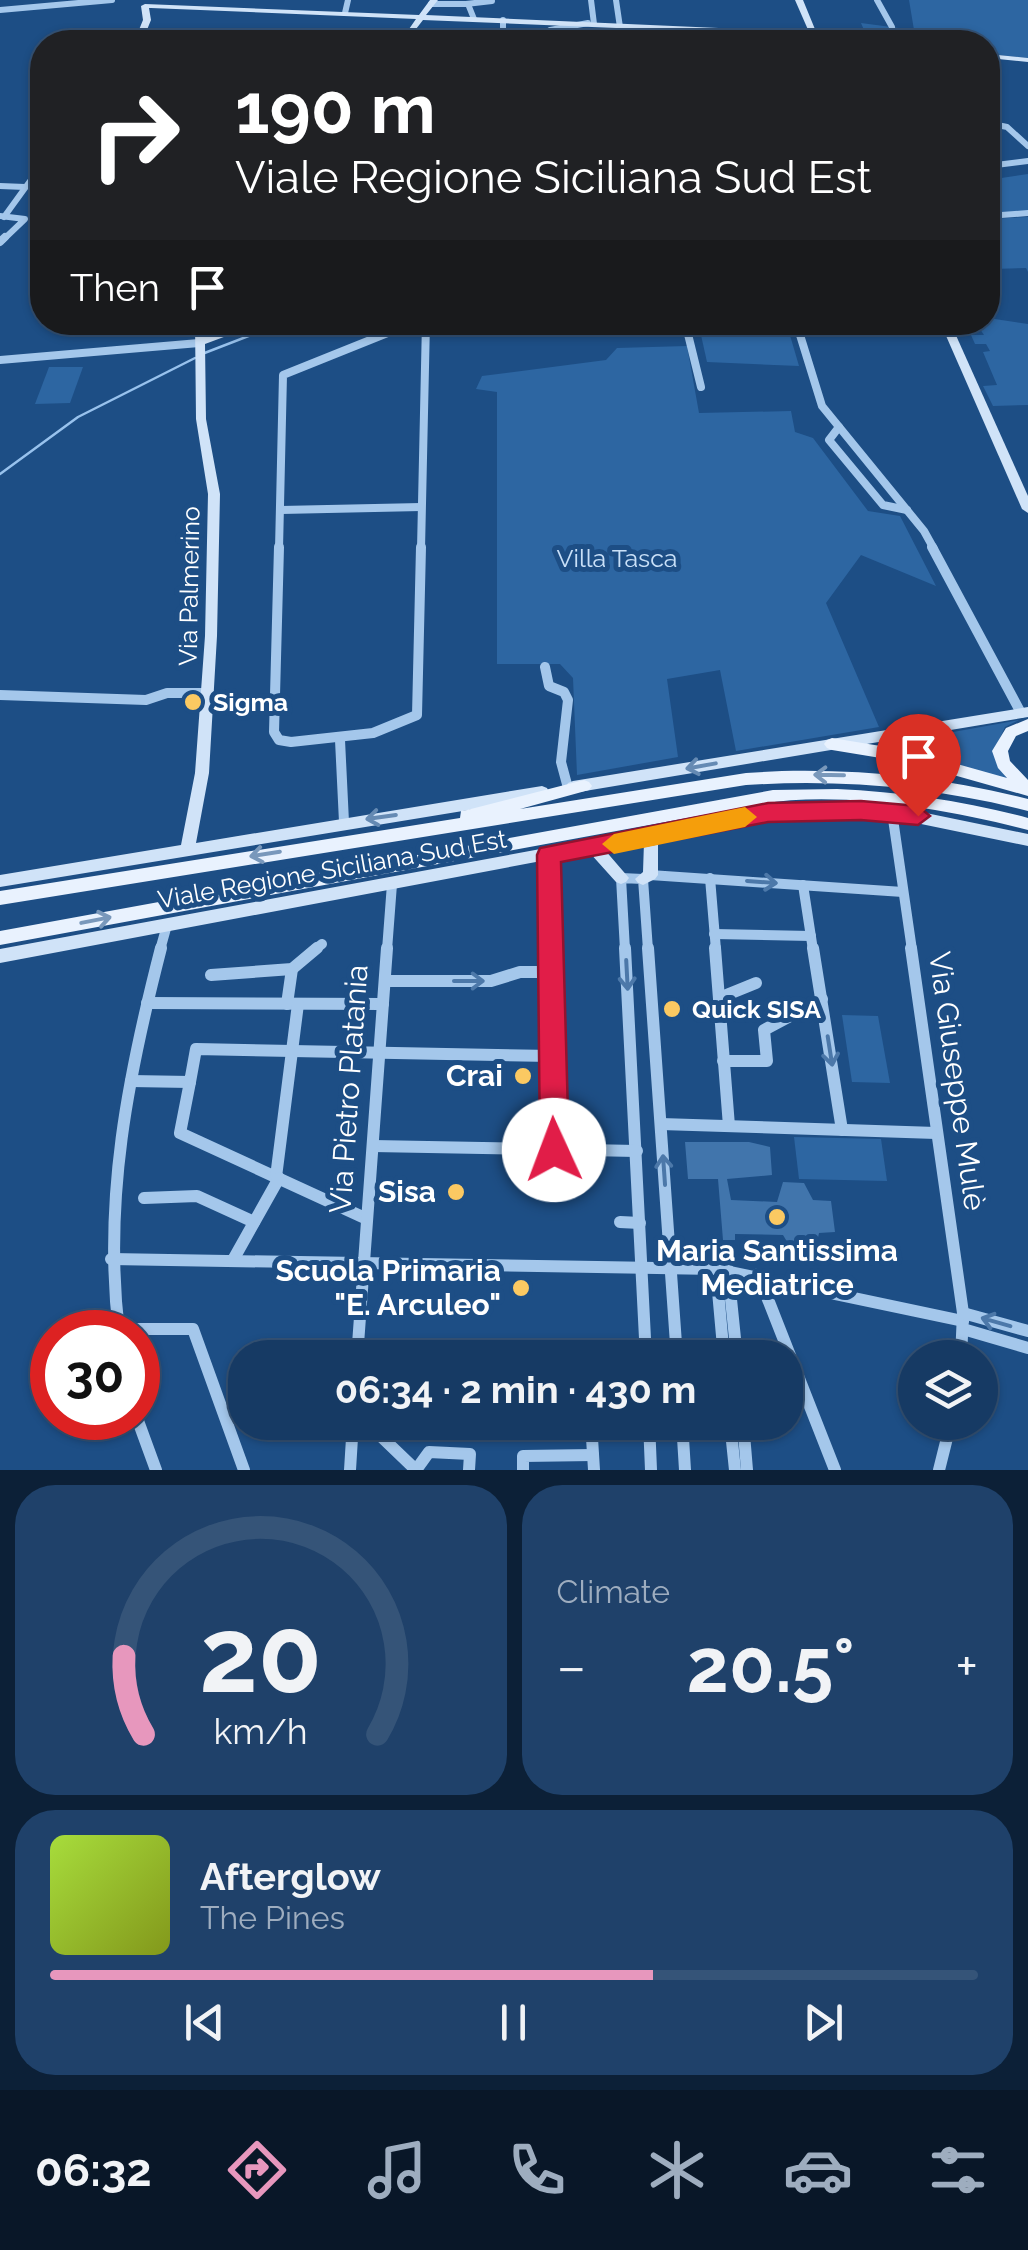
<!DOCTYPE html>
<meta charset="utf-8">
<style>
:root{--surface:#163a64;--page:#1f416a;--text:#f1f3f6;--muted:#9eadbf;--line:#355478;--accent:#e797bd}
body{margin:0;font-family:Raleway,sans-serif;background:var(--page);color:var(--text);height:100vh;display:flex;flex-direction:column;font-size:38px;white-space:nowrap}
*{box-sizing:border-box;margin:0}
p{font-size:32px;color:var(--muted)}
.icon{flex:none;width:55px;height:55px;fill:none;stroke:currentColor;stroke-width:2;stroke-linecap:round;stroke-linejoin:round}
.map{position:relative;height:1470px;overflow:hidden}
.side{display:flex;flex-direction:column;gap:15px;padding:15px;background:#0c2037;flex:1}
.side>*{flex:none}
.banner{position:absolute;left:30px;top:30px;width:970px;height:305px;border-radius:40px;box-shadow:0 2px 8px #0004,0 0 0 2px var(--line);background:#202124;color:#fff;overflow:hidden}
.tools{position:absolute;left:898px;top:1340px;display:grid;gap:20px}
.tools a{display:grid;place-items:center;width:100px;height:100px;border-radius:50%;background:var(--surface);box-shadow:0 2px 8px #0004,0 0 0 2px var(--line);font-size:50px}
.speed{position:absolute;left:30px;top:1310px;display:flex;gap:20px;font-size:50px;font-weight:700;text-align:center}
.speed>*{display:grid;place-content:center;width:130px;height:130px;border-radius:50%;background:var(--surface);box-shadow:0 2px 8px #0004,0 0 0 2px var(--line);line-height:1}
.speed .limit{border:15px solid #d22;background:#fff;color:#111}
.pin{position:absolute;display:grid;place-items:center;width:85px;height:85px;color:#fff;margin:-102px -42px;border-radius:50% 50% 50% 0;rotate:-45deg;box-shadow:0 0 10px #0007}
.pin .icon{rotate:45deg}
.me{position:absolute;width:110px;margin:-55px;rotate:358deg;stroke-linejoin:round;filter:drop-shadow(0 0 8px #0008)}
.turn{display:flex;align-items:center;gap:35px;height:210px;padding:0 40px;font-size:45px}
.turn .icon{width:130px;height:130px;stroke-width:2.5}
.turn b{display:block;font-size:70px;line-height:85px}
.then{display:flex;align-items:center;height:95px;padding:0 40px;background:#0003;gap:20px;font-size:38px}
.big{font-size:75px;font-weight:700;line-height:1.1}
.side .tile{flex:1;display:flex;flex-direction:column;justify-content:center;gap:15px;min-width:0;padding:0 35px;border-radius:40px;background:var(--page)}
.side .dial{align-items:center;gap:0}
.dial svg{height:260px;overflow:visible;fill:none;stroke:var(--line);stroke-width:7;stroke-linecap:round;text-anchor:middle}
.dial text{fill:var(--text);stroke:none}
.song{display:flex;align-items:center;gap:30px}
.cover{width:120px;height:120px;border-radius:15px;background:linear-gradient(135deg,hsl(80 70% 55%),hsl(70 70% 35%))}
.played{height:10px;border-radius:5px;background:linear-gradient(90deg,var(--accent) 65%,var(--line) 65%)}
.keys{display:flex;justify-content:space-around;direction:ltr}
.heat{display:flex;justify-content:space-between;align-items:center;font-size:55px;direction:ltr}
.side .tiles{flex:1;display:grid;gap:15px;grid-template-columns:1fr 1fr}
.tile:last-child{grid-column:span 2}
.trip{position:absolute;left:228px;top:1340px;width:575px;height:100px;border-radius:40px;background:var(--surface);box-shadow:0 2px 8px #0004,0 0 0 2px var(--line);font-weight:700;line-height:100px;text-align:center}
.dock{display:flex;height:160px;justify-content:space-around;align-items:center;background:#091728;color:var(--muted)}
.dock .icon{width:70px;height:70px}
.dock .current{color:var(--accent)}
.dock b{font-size:45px;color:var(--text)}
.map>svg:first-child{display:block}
.green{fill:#2d66a2}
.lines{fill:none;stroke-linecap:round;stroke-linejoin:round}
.stream{stroke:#98c2ed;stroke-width:2.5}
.building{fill:#4175ac}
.street-far3{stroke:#a4c7eb;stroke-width:6}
.street-far2{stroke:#a4c7eb;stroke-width:8}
.street-far1{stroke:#a4c7eb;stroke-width:10}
.street{stroke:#a4c7eb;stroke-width:12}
.secondary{fill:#d0e3f8;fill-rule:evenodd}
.primary{fill:#e9f2fe;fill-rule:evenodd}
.oneway{stroke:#658ab3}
.oneway2{stroke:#7998bb}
.oneway3{stroke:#4c78a9}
.route{fill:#e11d48;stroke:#92132f;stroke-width:2.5}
.slow{fill:#f59e0b}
.poi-dot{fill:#fbc962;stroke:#1d4e85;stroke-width:4}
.labels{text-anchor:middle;stroke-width:10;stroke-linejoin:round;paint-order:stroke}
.park-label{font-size:25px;fill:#c9e0f8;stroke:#1d4e85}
.street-label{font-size:25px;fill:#fff;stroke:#1d4e85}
.poi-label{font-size:25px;font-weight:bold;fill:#fff;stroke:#1d4e85;text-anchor:start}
.near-poi-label{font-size:30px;font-weight:bold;fill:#fff;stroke:#1d4e85;text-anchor:end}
.near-street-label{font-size:30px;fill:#fff;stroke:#1d4e85}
</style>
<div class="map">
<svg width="1028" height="1470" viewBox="0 0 1028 1470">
<rect width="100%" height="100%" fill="#1d4e85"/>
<g class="green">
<polygon points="909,0 1028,0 1028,58 988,54 988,42 869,42 861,23 914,30"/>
<polygon points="1028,174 1028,211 988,213 988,180"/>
<polygon points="1028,217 1028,272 1026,268 992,269 988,260 988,219"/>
<polygon points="988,318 1028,324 1028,405 993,406 983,386 997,385 983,352 990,351 986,344 975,344 971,335 984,335 976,323 988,322"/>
<polygon points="787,325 799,366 707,362 699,326"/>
<polygon points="687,346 699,413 791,411 795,432 813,438 868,511 900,516 936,586 861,555 826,603 879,727 736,751 720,670 667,679 678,757 577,775 573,678 560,664 497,664 497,392 476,389 482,376 606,360 617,348"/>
<polygon points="49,367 83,367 70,403 35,404"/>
<polygon points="1019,720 1005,727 994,751 1007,780 876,746"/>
<polygon points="842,1015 878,1016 890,1083 852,1082"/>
<polygon points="794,1137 881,1139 887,1181 799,1179"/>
</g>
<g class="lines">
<g class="stream">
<polyline points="202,354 285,322"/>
<polyline points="0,474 78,417 195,358"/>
</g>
</g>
<polygon class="building" points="685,1142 749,1142 770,1147 772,1175 727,1179 731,1200 777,1202 783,1182 804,1183 813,1200 831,1201 835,1232 819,1233 816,1247 801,1254 792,1250 783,1235 735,1234 735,1240 723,1240 718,1179 688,1179"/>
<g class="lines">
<g class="street-far3">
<polyline points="591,0 594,24"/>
<polyline points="877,0 892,27"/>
<polyline points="431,4 468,4 474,19"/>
<polyline points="466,4 492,1"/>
<polyline points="0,10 112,0"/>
<polyline points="345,13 348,0"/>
<polyline points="503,20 503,42"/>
<polyline points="643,32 762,37 761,32"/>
<polyline points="534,42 550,30 588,23"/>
<polyline points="609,42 621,34 616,0"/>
<polyline points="988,123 1007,127 1028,146"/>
<polyline points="988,166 1028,161"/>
<polyline points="0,186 25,187"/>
<polyline points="0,216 25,219 3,240"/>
<polyline points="988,216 1028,213"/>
<polyline points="4,217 33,177"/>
</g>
<g class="street-far2">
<polyline points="0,242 5,237"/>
<polyline points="685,322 701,387"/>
<polyline points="796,322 822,406 924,531 934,549"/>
<polyline points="0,360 199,343"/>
<polyline points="839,427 829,440 883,505 907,510"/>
<polyline points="281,510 421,507"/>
<polyline points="279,549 283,375 415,322"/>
<polyline points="421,549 426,322"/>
</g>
<g class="street-far1">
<polyline points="279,547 274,732 279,740 291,742 373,733 417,715 421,547"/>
<polyline points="932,547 1021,713"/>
<polyline points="545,667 549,686 564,692 568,700 561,762 568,788"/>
<polyline points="0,695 146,700 167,693 209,693"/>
<polyline points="340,740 344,822"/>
<polyline points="892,812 912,950"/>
<polyline points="549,855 551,950"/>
<polyline points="650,875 903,892"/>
<polyline points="710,878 716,950"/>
<polyline points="803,885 813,950"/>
<polyline points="714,934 811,936"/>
<polyline points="160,950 167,925"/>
<polyline points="314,950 322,944"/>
<polyline points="387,950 392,884"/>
<polyline points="625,950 621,878 643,879 648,950"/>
</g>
<g class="street">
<polyline points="551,948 554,1150"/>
<polyline points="625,948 646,1358"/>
<polyline points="648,948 677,1358"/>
<polyline points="715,948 729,1126"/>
<polyline points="813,948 842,1130"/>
<polyline points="911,948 963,1313 961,1358"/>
<polyline points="211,975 292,969 317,948"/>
<polyline points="385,981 491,981 520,972 552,972"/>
<polyline points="719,998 756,983"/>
<polyline points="147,1003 383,1004"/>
<polyline points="287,1004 292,969"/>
<polyline points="723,1061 767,1061 764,1030 822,999"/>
<polyline points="131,1081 190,1082 196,1049 552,1056"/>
<polyline points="190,1082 180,1133 367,1219"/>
<polyline points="661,1124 936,1133"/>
<polyline points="373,1146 637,1151"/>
<polyline points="276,1177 298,1004"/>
<polyline points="144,1198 197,1196 254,1222"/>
<polyline points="620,1222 640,1223"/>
<polyline points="111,1259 716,1269 963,1321"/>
<polyline points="233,1260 279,1178"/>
<polyline points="716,1269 724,1358"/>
<polyline points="728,1270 737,1358"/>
<polyline points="758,1274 835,1470"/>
<polyline points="963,1313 1028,1331"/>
<polyline points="118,1329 193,1329 244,1470"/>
<polyline points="963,1329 1028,1348"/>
<path d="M119,1332C103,1200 128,1076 161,948"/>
<polyline points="358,1346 438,1347 438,1358"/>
<polyline points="438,1347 645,1349"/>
<polyline points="357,1358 387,948"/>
<polyline points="137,1418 156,1470"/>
<polyline points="591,1422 594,1470"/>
<polyline points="649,1422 651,1470"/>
<polyline points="682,1422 685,1470"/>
<polyline points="730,1422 735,1470"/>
<polyline points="743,1422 747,1470"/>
<polyline points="353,1423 367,1423 416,1470"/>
<polyline points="381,1436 392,1422"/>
<polyline points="350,1470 353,1422"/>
<polyline points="416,1470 429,1452 470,1454 469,1470"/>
<polyline points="523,1470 523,1456 593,1455"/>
<polyline points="939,1470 951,1422"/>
</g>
<g class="secondary">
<polygon points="430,0 438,0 426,15 809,32 795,0 803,0 819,39 849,40 853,42 814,42 811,36 648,29 647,42 640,42 640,29 423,20 406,42 400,42 416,19 151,8 149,8 151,20 142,42 134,42 143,20 141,6 145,4 419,15"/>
<polygon points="988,54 1028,58 1028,62 988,58"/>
<polygon points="195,322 205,322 205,337 248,322 264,322 205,344 206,419 220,494 217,636 209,773 196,843 542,786 547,788 549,792 547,796 542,798 0,887 0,875 181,845 195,773 205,636 208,494 196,419"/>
<polygon points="940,322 950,322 1028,496 1028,513 1022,509"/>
<polygon points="1028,707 1028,717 573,793 568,791 566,787 568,783 573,781"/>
<polygon points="892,806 1028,834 1028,846 892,818 768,819 658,839 658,875 655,879 643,885 638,883 635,879 643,872 644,842 604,849 629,878 626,882 621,884 616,882 589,852 0,963 0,949 768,807"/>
</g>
<g class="primary">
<polygon points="1028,719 1028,731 1016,736 1008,751 1010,761 1028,780 1028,796 911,763 832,750 827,748 824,744 827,740 832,738 911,751 1007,778 998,768 992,751 1006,728"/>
<path d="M782,771C866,769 946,778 1028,799V811C934,787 842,779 746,785L0,905V891L460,818L461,811L467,810L584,780L589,782L592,786L589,790L520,809L746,773Z"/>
<path d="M837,789C902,792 965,801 1028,818V830C951,810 841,790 762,804L760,809L712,830L706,829L704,824L706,819L725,811L0,945V931L773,790Z"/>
</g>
</g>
<defs><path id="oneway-shaft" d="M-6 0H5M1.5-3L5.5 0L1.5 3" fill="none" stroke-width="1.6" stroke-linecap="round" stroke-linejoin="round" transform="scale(2.5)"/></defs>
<g class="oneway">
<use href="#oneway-shaft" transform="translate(701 766) rotate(170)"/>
<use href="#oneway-shaft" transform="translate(381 817) rotate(172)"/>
</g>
<g class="oneway2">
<use href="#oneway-shaft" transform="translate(829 775) rotate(-179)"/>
<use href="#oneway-shaft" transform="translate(265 854) rotate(171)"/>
<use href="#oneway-shaft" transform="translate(96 920) rotate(-11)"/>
</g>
<g class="oneway3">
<use href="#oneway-shaft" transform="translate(762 882) rotate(4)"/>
<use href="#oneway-shaft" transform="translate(627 975) rotate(87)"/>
<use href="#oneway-shaft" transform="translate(469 981)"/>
<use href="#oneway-shaft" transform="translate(830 1051) rotate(81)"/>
<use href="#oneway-shaft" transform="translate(664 1170) rotate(-94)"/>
<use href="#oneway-shaft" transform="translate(996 1322) rotate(-164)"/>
</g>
<polygon class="route" points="861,801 918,806 930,816 918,825 861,820 768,822 561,862 569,1150 564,1160 554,1164 544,1160 540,1150 537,855 540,848 768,803"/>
<polygon class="slow" points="745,807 757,817 745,827 614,854 602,844 614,834"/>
<g class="poi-dot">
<circle cx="193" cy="702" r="10"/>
<circle cx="672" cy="1009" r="10"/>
<circle cx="523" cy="1076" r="10"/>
<circle cx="456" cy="1192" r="10"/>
<circle cx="777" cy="1217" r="10"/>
<circle cx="521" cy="1288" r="10"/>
</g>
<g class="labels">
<g class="park-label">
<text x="617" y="567">Villa Tasca</text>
</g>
<g class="street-label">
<text transform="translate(189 586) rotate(-89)" y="9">Via Palmerino</text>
<text transform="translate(332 869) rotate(-10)" y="9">Viale Regione Siciliana Sud Est</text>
</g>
<g class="poi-label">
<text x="213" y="711">Sigma</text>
<text x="692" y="1018">Quick SISA</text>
</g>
<g class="near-poi-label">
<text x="503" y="1086">Crai</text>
<text x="436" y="1202">Sisa</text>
<text x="777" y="1261" text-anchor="middle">Maria Santissima<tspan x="777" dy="34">Mediatrice</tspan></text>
<text x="501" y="1281">Scuola Primaria<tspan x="501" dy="34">"E. Arculeo"</tspan></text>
</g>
<g class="near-street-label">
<text transform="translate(957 1081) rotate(82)" y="10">Via Giuseppe Mulè</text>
<text transform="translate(349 1089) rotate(-86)" y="10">Via Pietro Platania</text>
</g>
</g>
</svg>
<div class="tools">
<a><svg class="icon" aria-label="layers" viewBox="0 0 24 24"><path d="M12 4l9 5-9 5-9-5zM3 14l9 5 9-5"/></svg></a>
</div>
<div class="speed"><div class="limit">30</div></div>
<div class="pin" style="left:918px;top:816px;background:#d93025"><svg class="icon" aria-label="arrive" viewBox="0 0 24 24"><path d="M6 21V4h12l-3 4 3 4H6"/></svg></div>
<svg class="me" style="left:554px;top:1150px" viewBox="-20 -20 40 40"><circle r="19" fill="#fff"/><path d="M0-13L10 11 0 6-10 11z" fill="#e11d48"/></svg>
<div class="trip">06:34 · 2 min · 430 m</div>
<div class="banner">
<div class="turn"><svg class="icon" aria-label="right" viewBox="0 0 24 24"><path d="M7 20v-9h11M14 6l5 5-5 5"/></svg><div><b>190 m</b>Viale Regione Siciliana Sud Est</div></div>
<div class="then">Then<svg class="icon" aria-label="arrive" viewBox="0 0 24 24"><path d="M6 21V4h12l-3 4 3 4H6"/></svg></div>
</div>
</div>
<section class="side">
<div class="tiles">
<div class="tile dial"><svg viewBox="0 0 100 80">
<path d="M14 69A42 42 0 1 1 86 69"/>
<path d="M14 69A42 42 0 0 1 8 45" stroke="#e797bd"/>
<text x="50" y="56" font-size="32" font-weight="700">20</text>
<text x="50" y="72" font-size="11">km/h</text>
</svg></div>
<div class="tile"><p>Climate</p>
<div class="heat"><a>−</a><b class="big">20.5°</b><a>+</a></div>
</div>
<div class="tile">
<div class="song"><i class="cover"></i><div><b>Afterglow</b><p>The Pines</p></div></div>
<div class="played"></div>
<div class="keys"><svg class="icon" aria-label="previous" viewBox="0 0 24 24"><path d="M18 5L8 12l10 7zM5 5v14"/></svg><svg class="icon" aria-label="pause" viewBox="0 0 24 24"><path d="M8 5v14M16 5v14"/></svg><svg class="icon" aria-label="next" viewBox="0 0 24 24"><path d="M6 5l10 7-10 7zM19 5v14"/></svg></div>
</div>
</div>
</section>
<nav class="dock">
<b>06:32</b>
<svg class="icon current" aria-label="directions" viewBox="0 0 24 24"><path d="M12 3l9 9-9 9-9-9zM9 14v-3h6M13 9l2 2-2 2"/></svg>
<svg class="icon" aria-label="music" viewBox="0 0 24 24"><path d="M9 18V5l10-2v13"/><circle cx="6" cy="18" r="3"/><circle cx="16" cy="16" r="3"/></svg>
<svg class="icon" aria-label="phone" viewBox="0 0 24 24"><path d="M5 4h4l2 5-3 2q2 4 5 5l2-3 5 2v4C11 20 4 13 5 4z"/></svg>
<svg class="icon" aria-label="climate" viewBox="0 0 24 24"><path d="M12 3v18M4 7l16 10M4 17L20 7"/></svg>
<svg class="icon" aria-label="car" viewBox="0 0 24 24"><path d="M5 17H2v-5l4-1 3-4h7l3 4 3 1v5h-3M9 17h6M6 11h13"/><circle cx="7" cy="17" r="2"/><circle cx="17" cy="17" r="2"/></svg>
<svg class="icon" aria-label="filters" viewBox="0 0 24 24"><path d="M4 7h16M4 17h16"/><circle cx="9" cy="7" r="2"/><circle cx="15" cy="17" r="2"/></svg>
</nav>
